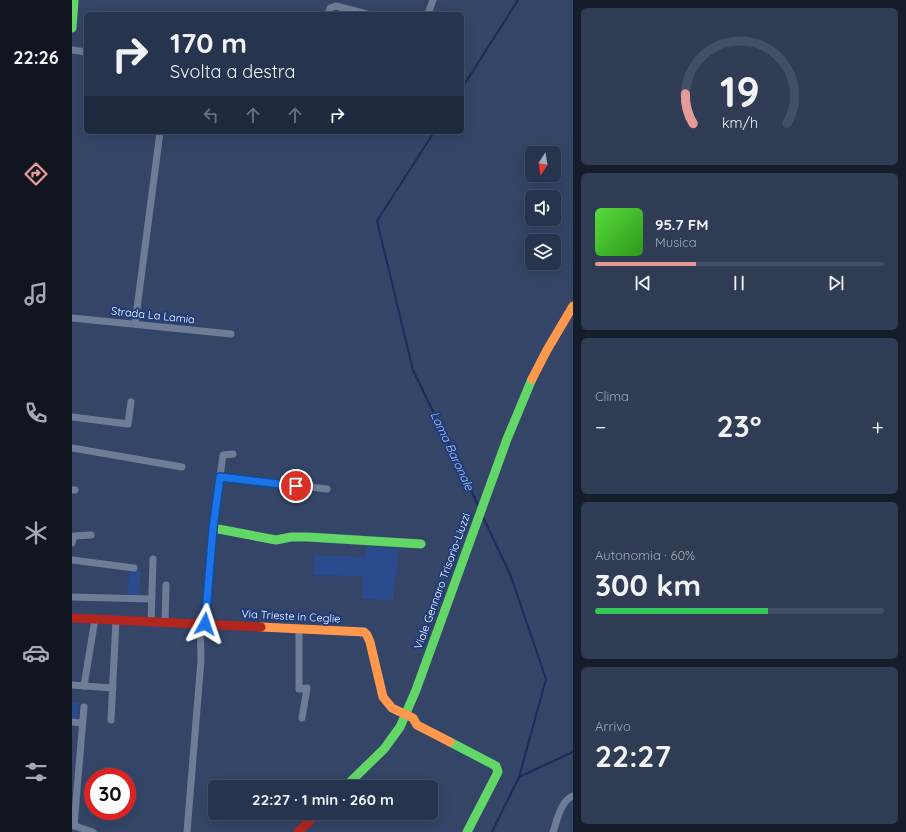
<!DOCTYPE html>
<html lang="it">
<meta charset="utf-8">
<style>
:root{--surface:#27344d;--page:#2f3c54;--text:#f1f3f6;--muted:#a4aab6;--line:#434f65;--accent:#e69b98}
body{margin:0;font-family:Quicksand,sans-serif;background:var(--page);color:var(--text);height:100vh;display:flex;flex-direction:column;font-size:15px;white-space:nowrap}
*{box-sizing:border-box;margin:0}
p{font-size:13px;color:var(--muted)}
.icon{flex:none;width:22px;height:22px;fill:none;stroke:currentColor;stroke-width:2;stroke-linecap:round;stroke-linejoin:round}
.map{position:relative;flex:1;overflow:hidden}
.panel{display:flex;flex-direction:column;gap:8px;padding:8px;background:#151d2a;width:333px}
.panel>*{flex:none}
.top-card{position:absolute;left:12px;top:12px;width:380px;height:122px;border-radius:6px;box-shadow:0 4px 16px #0002,0 0 0 1px var(--line);background:#27344d;color:var(--text);overflow:hidden}
.needle{width:26px;rotate:192deg}
.tools{position:absolute;left:453px;top:146px;display:grid;gap:8px}
.tools a{display:grid;place-items:center;width:36px;height:36px;border-radius:6px;background:var(--surface);box-shadow:0 4px 16px #0002,0 0 0 1px var(--line);font-size:20px}
.speed{position:absolute;left:12px;top:768px;display:flex;gap:8px;font-size:20px;font-weight:700;text-align:center}
.speed>*{display:grid;place-content:center;width:52px;height:52px;border-radius:50%;background:var(--surface);box-shadow:0 4px 16px #0002,0 0 0 1px var(--line);line-height:1}
.speed .limit{border:6px solid #d22;background:#fff;color:#111}
.pin{position:absolute;display:grid;place-items:center;width:34px;height:34px;color:#fff;margin:-17px;border:2px solid #fff;border-radius:50%;box-shadow:0 1px 4px #0007}
.me{position:absolute;width:44px;margin:-22px;rotate:5deg;stroke-linejoin:round;filter:drop-shadow(0 0 3px #0008)}
.turn{display:flex;align-items:center;gap:14px;height:84px;padding:0 20px;font-size:18px}
.turn .icon{width:52px;height:52px;stroke-width:2.5}
.turn b{display:block;font-size:28px;line-height:34px}
.lanes{display:flex;align-items:center;height:38px;padding:0 20px;background:#0003;justify-content:center;gap:20px;direction:ltr}
.lanes .off{opacity:.35}
.big{font-size:30px;font-weight:700;line-height:1.1}
.panel .widget{flex:1;display:flex;flex-direction:column;justify-content:center;gap:6px;min-width:0;padding:0 14px;border-radius:6px;background:var(--page)}
.panel .dial{align-items:center;gap:0}
.dial svg{height:104px;overflow:visible;fill:none;stroke:var(--line);stroke-width:7;stroke-linecap:round;text-anchor:middle}
.dial text{fill:var(--text);stroke:none}
.song{display:flex;align-items:center;gap:12px}
.cover{width:48px;height:48px;border-radius:6px;background:linear-gradient(135deg,hsl(110 70% 55%),hsl(110 70% 35%))}
.played{height:4px;border-radius:2px;background:linear-gradient(90deg,var(--accent) 35%,var(--line) 35%)}
.keys{display:flex;justify-content:space-around;direction:ltr}
.heat{display:flex;justify-content:space-between;align-items:center;font-size:22px;direction:ltr}
.charge{height:6px;border-radius:3px;background:linear-gradient(90deg,#34c759 60%,var(--line) 0)}
.trip{position:absolute;left:136px;top:780px;width:230px;height:40px;border-radius:6px;background:var(--surface);box-shadow:0 4px 16px #0002,0 0 0 1px var(--line);font-weight:700;line-height:40px;text-align:center}
main{display:flex;flex:1;min-height:0}
.menu{display:flex;flex-direction:column;width:72px;justify-content:space-around;align-items:center;background:#10151f;color:var(--muted)}
.menu .icon{width:28px;height:28px}
.menu .active{color:var(--accent)}
.menu b{font-size:18px;color:var(--text)}
.map>svg:first-child{display:block}
.green{fill:#2a4c8e}
.lines{fill:none;stroke-linecap:round;stroke-linejoin:round}
.stream{stroke:#182d5c;stroke-width:2}
.street{stroke:#6f7c96;stroke-width:7}
.fast{stroke:#63d668;stroke-width:9}
.slow{stroke:#ff974d;stroke-width:9}
.jam{stroke:#b3261e;stroke-width:9}
.route-casing{stroke:#114b97;stroke-width:10}
.route{stroke:#1a73e8;stroke-width:7}
.labels{text-anchor:middle;stroke-width:4;stroke-linejoin:round;paint-order:stroke}
.street-label{font-size:11px;fill:#fff;stroke:#1f3d7c}
.water-label{font-size:12px;font-style:italic;fill:#acc3ef;stroke:#1f3d7c}
</style>
<main>
<nav class="menu">
<b>22:26</b>
<svg class="icon active" aria-label="directions" viewBox="0 0 24 24"><path d="M12 3l9 9-9 9-9-9zM9 14v-3h6M13 9l2 2-2 2"/></svg>
<svg class="icon" aria-label="music" viewBox="0 0 24 24"><path d="M9 18V5l10-2v13"/><circle cx="6" cy="18" r="3"/><circle cx="16" cy="16" r="3"/></svg>
<svg class="icon" aria-label="phone" viewBox="0 0 24 24"><path d="M5 4h4l2 5-3 2q2 4 5 5l2-3 5 2v4C11 20 4 13 5 4z"/></svg>
<svg class="icon" aria-label="climate" viewBox="0 0 24 24"><path d="M12 3v18M4 7l16 10M4 17L20 7"/></svg>
<svg class="icon" aria-label="car" viewBox="0 0 24 24"><path d="M5 17H2v-5l4-1 3-4h7l3 4 3 1v5h-3M9 17h6M6 11h13"/><circle cx="7" cy="17" r="2"/><circle cx="17" cy="17" r="2"/></svg>
<svg class="icon" aria-label="filters" viewBox="0 0 24 24"><path d="M4 7h16M4 17h16"/><circle cx="9" cy="7" r="2"/><circle cx="15" cy="17" r="2"/></svg>
</nav>
<div class="map">
<svg width="501" height="832" viewBox="0 0 501 832">
<rect width="100%" height="100%" fill="#344567"/>
<g class="green">
<polygon points="294,546 326,549 324,579 322,583 321,600 290,599 291,576 241,575 242,555 293,557"/>
<polygon points="57,570 69,571 67,596 56,596"/>
<polygon points="0,703 7,703 6,718 0,718"/>
</g>
<g class="lines">
<g class="stream">
<polyline points="390,88 446,0"/>
<polyline points="362,132 305,221 341,370 407,507"/>
<polyline points="411,517 438,574 474,679 447,777 420,832"/>
<polyline points="447,777 501,752"/>
</g>
<g class="street">
<polyline points="256,14 258,8 264,6 295,14"/>
<polyline points="356,14 361,0"/>
<polyline points="0,50 14,52"/>
<polyline points="0,318 159,334"/>
<polyline points="63,324 88,132"/>
<polyline points="0,417 56,424 59,402"/>
<polyline points="0,448 110,467"/>
<polyline points="148,477 255,489"/>
<polyline points="0,490 3,490"/>
<polyline points="0,543 2,536 19,535"/>
<polyline points="0,560 62,568"/>
<polyline points="0,597 79,599"/>
<polyline points="79,621 81,559"/>
<polyline points="93,622 94,585"/>
<polyline points="133,624 141,528 151,455 161,454"/>
<polyline points="227,628 227,689 235,688 230,718"/>
<polyline points="0,685 41,688"/>
<polyline points="12,686 23,619"/>
<polyline points="39,720 44,620"/>
<polyline points="0,722 10,723"/>
<polyline points="0,825 21,832"/>
<polyline points="2,826 12,707"/>
<polyline points="115,832 129,660 128,623"/>
<path d="M481,832C485,821 489,800 501,796"/>
</g>
<g class="fast">
<polyline points="0,28 2,0"/>
<polyline points="141,528 204,540 219,537 236,537 349,544"/>
<polyline points="378,742 424,766 426,772 395,832"/>
<polyline points="273,787 312,749 328,727 344,690 435,439 460,379"/>
</g>
<g class="slow">
<polyline points="460,379 475,350 501,306"/>
<polyline points="189,627 292,632 295,635 298,642 311,697 320,708 341,718 345,725 378,742"/>
</g>
<g class="jam">
<polyline points="0,618 189,627"/>
<polyline points="226,832 246,813"/>
</g>
</g>
<g class="lines">
<defs>
<polyline id="route" points="133,624 141,528 148,477 224,486"/>
</defs>
<use href="#route" class="route-casing"/>
<use href="#route" class="route"/>
</g>
<g class="labels">
<g class="street-label">
<text transform="translate(81 315) rotate(6)" y="4">Strada La Lamia</text>
<text transform="translate(370 581) rotate(-70)" y="4">Viale Gennaro Trisorio-Liuzzi</text>
<text transform="translate(219 616) rotate(3)" y="4">Via Trieste in Ceglie</text>
</g>
<g class="water-label">
<text transform="translate(380 451) rotate(65)" y="4">Lama Baronale</text>
</g>
</g>
</svg>
<div class="tools">
<a><svg class="needle" viewBox="-14 -14 28 28"><path d="M0-13l5 13h-10z" fill="#e53935"/><path d="M0 13l5-13h-10z" fill="#a4aab6"/></svg></a>
<a><svg class="icon" aria-label="sound" viewBox="0 0 24 24"><path d="M4 9h4l5-4v14l-5-4H4zM17 9q2 3 0 6"/></svg></a>
<a><svg class="icon" aria-label="layers" viewBox="0 0 24 24"><path d="M12 4l9 5-9 5-9-5zM3 14l9 5 9-5"/></svg></a>
</div>
<div class="speed"><div class="limit">30</div></div>
<div class="pin" style="left:224px;top:486px;background:#d93025"><svg class="icon" aria-label="arrive" viewBox="0 0 24 24"><path d="M6 21V4h12l-3 4 3 4H6"/></svg></div>
<svg class="me" style="left:133px;top:624px" viewBox="-20 -20 40 40"><path d="M0-17L14 15 0 8-14 15z" fill="#1a73e8" stroke="#fff" stroke-width="4"/></svg>
<div class="trip">22:27 · 1 min · 260 m</div>
<div class="top-card">
<div class="turn"><svg class="icon" aria-label="right" viewBox="0 0 24 24"><path d="M7 20v-9h11M14 6l5 5-5 5"/></svg><div><b>170 m</b>Svolta a destra</div></div>
<div class="lanes"><svg class="icon off" aria-label="left" viewBox="0 0 24 24"><path d="M17 20v-9H6M10 6l-5 5 5 5"/></svg><svg class="icon off" aria-label="ahead" viewBox="0 0 24 24"><path d="M12 20V5M6 11l6-6 6 6"/></svg><svg class="icon off" aria-label="ahead" viewBox="0 0 24 24"><path d="M12 20V5M6 11l6-6 6 6"/></svg><svg class="icon" aria-label="right" viewBox="0 0 24 24"><path d="M7 20v-9h11M14 6l5 5-5 5"/></svg></div>
</div>
</div>
<section class="panel">
<div class="widget dial"><svg viewBox="0 0 100 80">
<path d="M14 69A42 42 0 1 1 86 69"/>
<path d="M14 69A42 42 0 0 1 8 46" stroke="#e69b98"/>
<text x="50" y="56" font-size="32" font-weight="700">19</text>
<text x="50" y="72" font-size="11">km/h</text>
</svg></div>
<div class="widget">
<div class="song"><i class="cover"></i><div><b>95.7 FM</b><p>Musica</p></div></div>
<div class="played"></div>
<div class="keys"><svg class="icon" aria-label="previous" viewBox="0 0 24 24"><path d="M18 5L8 12l10 7zM5 5v14"/></svg><svg class="icon" aria-label="pause" viewBox="0 0 24 24"><path d="M8 5v14M16 5v14"/></svg><svg class="icon" aria-label="next" viewBox="0 0 24 24"><path d="M6 5l10 7-10 7zM19 5v14"/></svg></div>
</div>
<div class="widget"><p>Clima</p>
<div class="heat"><a>−</a><b class="big">23°</b><a>+</a></div>
</div>
<div class="widget"><p>Autonomia · 60%</p><b class="big">300 km</b><div class="charge"></div></div>
<div class="widget"><p>Arrivo</p><b class="big">22:27</b></div>
</section>
</main>
